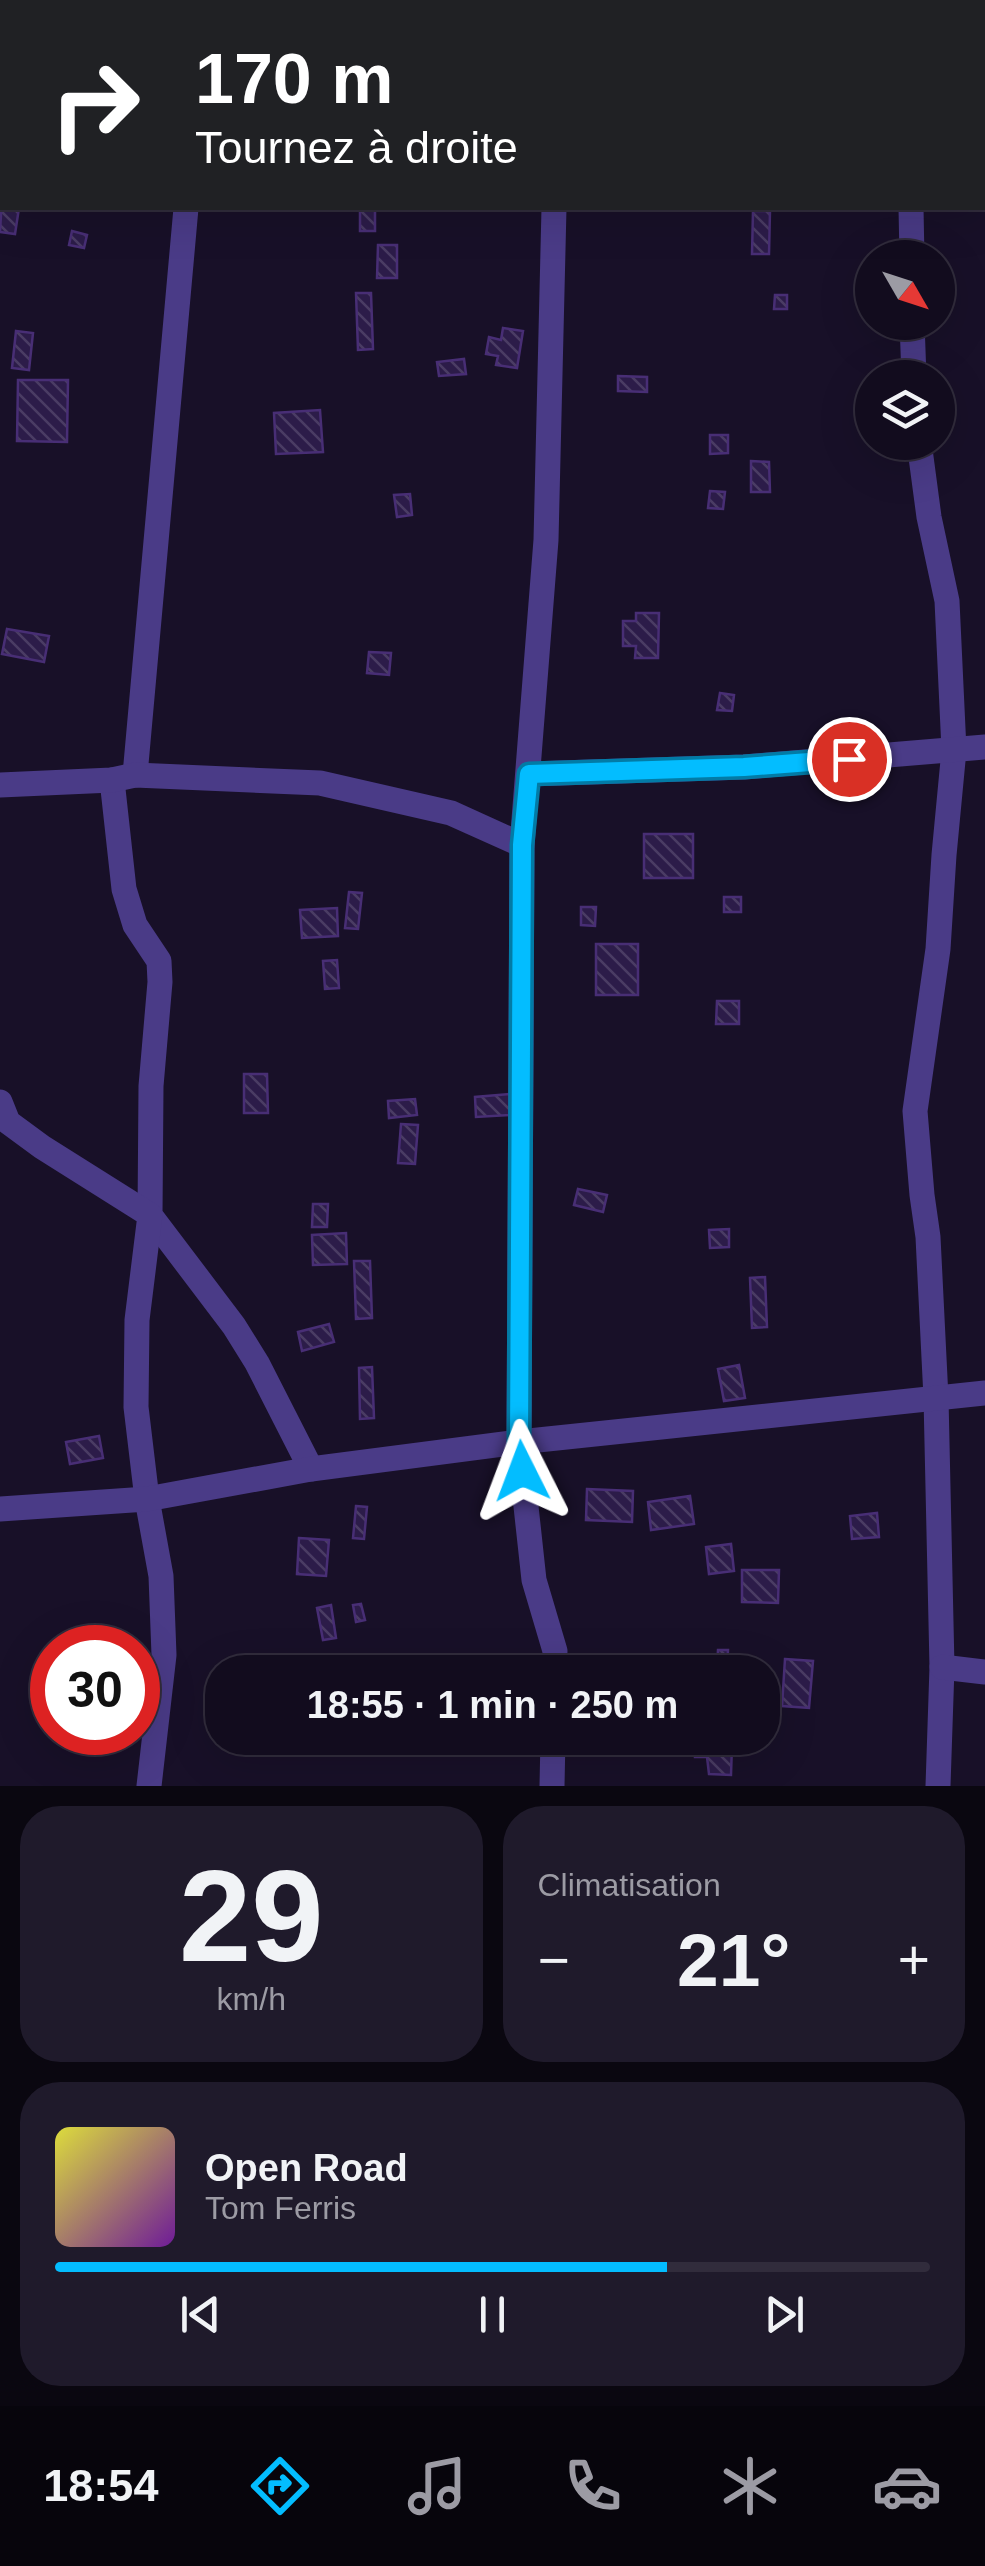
<!DOCTYPE html>
<html lang="fr">
<meta charset="utf-8">
<style>
:root{--surface:#120c1e;--page:#1f1a2b;--text:#f1f3f6;--muted:#9c9ba4;--line:#312c3c;--accent:#03bdff}
body{margin:0;font-family:Arial,sans-serif;background:var(--page);color:var(--text);height:100vh;display:flex;flex-direction:column;font-size:38px;white-space:nowrap}
*{box-sizing:border-box;margin:0}
p{font-size:32px;color:var(--muted)}
.icon{flex:none;width:55px;height:55px;fill:none;stroke:currentColor;stroke-width:2;stroke-linecap:round;stroke-linejoin:round}
.map{position:relative;height:1786px;overflow:hidden}
.drawer{display:flex;flex-direction:column;gap:20px;padding:20px;background:#0a0710;flex:1}
.drawer>*{flex:none}
.top-card{position:absolute;left:0px;top:0px;width:985px;height:210px;box-shadow:0 10px 40px #0002,0 0 0 2px var(--line);background:#202124;color:#fff;overflow:hidden}
.needle{width:65px;rotate:129deg}
.fabs{position:absolute;left:855px;top:240px;display:grid;gap:20px}
.fabs a{display:grid;place-items:center;width:100px;height:100px;border-radius:50%;background:var(--surface);box-shadow:0 10px 40px #0002,0 0 0 2px var(--line);font-size:50px}
.speed{position:absolute;left:30px;top:1625px;display:flex;gap:20px;font-size:50px;font-weight:700;text-align:center}
.speed>*{display:grid;place-content:center;width:130px;height:130px;border-radius:50%;background:var(--surface);box-shadow:0 10px 40px #0002,0 0 0 2px var(--line);line-height:1}
.speed .limit{border:15px solid #d22;background:#fff;color:#111}
.pin{position:absolute;display:grid;place-items:center;width:85px;height:85px;color:#fff;margin:-42px;border:5px solid #fff;border-radius:50%;box-shadow:0 2px 10px #0007}
.me{position:absolute;width:110px;margin:-55px;rotate:357deg;stroke-linejoin:round;filter:drop-shadow(0 0 8px #0008)}
.turn{display:flex;align-items:center;gap:35px;height:210px;padding:0 30px;font-size:45px}
.turn .icon{width:130px;height:130px;stroke-width:2.5}
.turn b{display:block;font-size:70px;line-height:85px}
.big{font-size:75px;font-weight:700;line-height:1.1}
.drawer .tile{flex:1;display:flex;flex-direction:column;justify-content:center;gap:15px;min-width:0;padding:0 35px;border-radius:40px;background:var(--page)}
.drawer .dial{align-items:center;gap:0}
.dial b{font-size:130px;line-height:1}
.song{display:flex;align-items:center;gap:30px}
.cover{width:120px;height:120px;border-radius:15px;background:linear-gradient(135deg,hsl(60 70% 55%),hsl(280 70% 35%))}
.played{height:10px;border-radius:5px;background:linear-gradient(90deg,var(--accent) 70%,var(--line) 70%)}
.keys{display:flex;justify-content:space-around;direction:ltr}
.heat{display:flex;justify-content:space-between;align-items:center;font-size:55px;direction:ltr}
.drawer .tiles{flex:1;display:grid;gap:20px;grid-template-columns:1fr 1fr}
.tile:last-child{grid-column:span 2}
.trip{position:absolute;left:205px;top:1655px;width:575px;height:100px;border-radius:40px;background:var(--surface);box-shadow:0 10px 40px #0002,0 0 0 2px var(--line);font-weight:700;line-height:100px;text-align:center}
.tab-bar{display:flex;height:160px;justify-content:space-around;align-items:center;background:#07050c;color:var(--muted)}
.tab-bar .icon{width:70px;height:70px}
.tab-bar .on{color:var(--accent)}
.tab-bar b{font-size:45px;color:var(--text)}
.map>svg:first-child{display:block}
.building{fill:url(#building-back-hatch);stroke:#482e75;stroke-width:2.5}
.lines{fill:none;stroke-linecap:round;stroke-linejoin:round}
.street{stroke:#4a3b87;stroke-width:25}
.route-casing{stroke:#027ba6;stroke-width:25}
.route{stroke:#03bdff;stroke-width:18}
</style>
<div class="map">
<svg width="985" height="1786" viewBox="0 0 985 1786">
<defs>
<pattern id="building-back-hatch" width="6" height="6" patternUnits="userSpaceOnUse" patternTransform="scale(2.5)"><rect width="6" height="6" fill="#2c1c49"/><path d="M-1 5l2 2M0 0l6 6M5-1l2 2" fill="none" stroke="#4a3c64"/></pattern>
</defs>
<rect width="100%" height="100%" fill="#181028"/>
<g class="building">
<polygon points="2,198 2,208 19,208 15,234 0,232"/>
<rect x="360" y="208" width="15" height="23"/>
<polygon points="753,211 770,211 769,254 752,254"/>
<polygon points="72,231 87,235 84,248 69,245"/>
<polygon points="378,245 397,245 397,278 377,278"/>
<polygon points="356,293 371,293 373,349 358,350"/>
<polygon points="775,295 787,295 787,309 774,309"/>
<polygon points="503,328 523,331 517,368 496,365 498,356 486,354 489,337 501,340"/>
<polygon points="16,331 33,333 29,370 12,368"/>
<polygon points="464,359 466,374 439,376 437,362"/>
<polygon points="618,376 647,377 647,392 618,391"/>
<polygon points="18,380 68,380 67,442 17,441"/>
<polygon points="320,410 323,452 276,454 274,413"/>
<polygon points="710,435 728,435 728,453 710,454"/>
<polygon points="751,461 769,462 770,492 751,492"/>
<polygon points="710,491 725,492 723,509 708,508"/>
<polygon points="410,494 412,515 397,517 394,495"/>
<polygon points="636,613 659,613 658,658 635,658 636,646 623,646 623,621 636,621"/>
<polygon points="7,629 49,636 44,662 2,654"/>
<polygon points="369,652 391,653 389,675 367,673"/>
<polygon points="720,693 734,695 732,711 717,710"/>
<rect x="644" y="834" width="49" height="44"/>
<polygon points="349,892 362,893 358,929 345,928"/>
<rect x="724" y="897" width="17" height="15"/>
<polygon points="581,907 596,907 595,926 581,925"/>
<polygon points="337,908 338,936 302,938 300,910"/>
<rect x="596" y="944" width="42" height="51"/>
<polygon points="337,960 339,988 325,989 323,961"/>
<polygon points="717,1001 739,1001 739,1024 716,1024"/>
<polygon points="244,1074 267,1074 268,1113 244,1113"/>
<polygon points="510,1094 511,1115 476,1117 475,1097"/>
<polygon points="415,1099 417,1115 389,1118 388,1101"/>
<polygon points="401,1124 418,1125 415,1164 398,1163"/>
<polygon points="578,1189 607,1195 603,1212 574,1205"/>
<polygon points="313,1204 328,1204 327,1227 312,1227"/>
<polygon points="729,1229 729,1247 710,1248 709,1230"/>
<polygon points="346,1233 347,1264 313,1265 312,1235"/>
<polygon points="354,1261 370,1261 372,1318 356,1319"/>
<polygon points="765,1277 767,1327 752,1328 750,1278"/>
<polygon points="329,1324 334,1342 302,1351 298,1332"/>
<polygon points="739,1365 745,1398 724,1401 718,1369"/>
<polygon points="372,1367 374,1418 360,1419 359,1368"/>
<polygon points="99,1436 103,1458 70,1464 66,1442"/>
<polygon points="587,1489 633,1491 632,1522 586,1520"/>
<polygon points="690,1496 694,1524 651,1530 648,1502"/>
<polygon points="356,1506 367,1507 364,1539 353,1538"/>
<polygon points="877,1513 879,1537 852,1539 850,1516"/>
<polygon points="299,1538 329,1540 326,1576 297,1574"/>
<polygon points="731,1544 734,1571 709,1574 706,1547"/>
<polygon points="742,1570 779,1570 778,1603 742,1602"/>
<polygon points="361,1604 365,1620 356,1622 353,1605"/>
<polygon points="331,1605 336,1638 323,1640 317,1608"/>
<polygon points="718,1650 728,1650 727,1672 717,1672"/>
<polygon points="785,1659 813,1661 809,1708 782,1706"/>
<polygon points="695,1744 732,1745 731,1775 709,1774 707,1757 695,1757"/>
</g>
<g class="lines">
<g class="street">
<polyline points="407,0 408,2"/>
<polyline points="570,0 571,2"/>
<polyline points="124,2 129,0"/>
<polyline points="926,2 926,0"/>
<polyline points="982,44 985,44"/>
<polyline points="0,51 2,51"/>
<polyline points="911,208 912,258"/>
<polyline points="912,322 914,378"/>
<polyline points="919,442 929,517 947,601 954,750 944,855 938,949 915,1111 922,1195 928,1237 936,1398 942,1667 938,1786"/>
<polyline points="529,774 744,767 985,747"/>
<polyline points="135,775 186,208"/>
<polyline points="112,780 124,889 135,925 159,961 160,982 151,1086 150,1215 234,1326 257,1363 311,1469"/>
<polyline points="0,785 112,780 135,775 320,783 451,813 522,845"/>
<polyline points="0,1102 8,1122 42,1147 150,1215 137,1320 136,1407 147,1499 161,1576 164,1655 149,1786"/>
<polyline points="0,1509 147,1499 311,1469 519,1442 522,845 546,540 554,208"/>
<polyline points="942,1667 985,1672"/>
<polyline points="554,1672 555,1651 534,1580 519,1442 985,1393"/>
<polyline points="552,1786 553,1738"/>
</g>
</g>
<g class="lines">
<defs>
<polyline id="route" points="522,1471 519,1442 522,845 529,774 744,767 849,759"/>
</defs>
<use href="#route" class="route-casing"/>
<use href="#route" class="route"/>
</g>
</svg>
<div class="fabs">
<a><svg class="needle" viewBox="-14 -14 28 28"><path d="M0-13l5 13h-10z" fill="#e53935"/><path d="M0 13l5-13h-10z" fill="#9c9ba4"/></svg></a>
<a><svg class="icon" aria-label="layers" viewBox="0 0 24 24"><path d="M12 4l9 5-9 5-9-5zM3 14l9 5 9-5"/></svg></a>
</div>
<div class="speed"><div class="limit">30</div></div>
<div class="pin" style="left:849px;top:759px;background:#d93025"><svg class="icon" aria-label="arrive" viewBox="0 0 24 24"><path d="M6 21V4h12l-3 4 3 4H6"/></svg></div>
<svg class="me" style="left:522px;top:1471px" viewBox="-20 -20 40 40"><path d="M0-17L14 15 0 8-14 15z" fill="#03bdff" stroke="#fff" stroke-width="4"/></svg>
<div class="trip">18:55 · 1 min · 250 m</div>
<div class="top-card">
<div class="turn"><svg class="icon" aria-label="right" viewBox="0 0 24 24"><path d="M7 20v-9h11M14 6l5 5-5 5"/></svg><div><b>170 m</b>Tournez à droite</div></div>
</div>
</div>
<section class="drawer">
<div class="tiles">
<div class="tile dial"><b>29</b><p>km/h</p></div>
<div class="tile"><p>Climatisation</p>
<div class="heat"><a>−</a><b class="big">21°</b><a>+</a></div>
</div>
<div class="tile">
<div class="song"><i class="cover"></i><div><b>Open Road</b><p>Tom Ferris</p></div></div>
<div class="played"></div>
<div class="keys"><svg class="icon" aria-label="previous" viewBox="0 0 24 24"><path d="M18 5L8 12l10 7zM5 5v14"/></svg><svg class="icon" aria-label="pause" viewBox="0 0 24 24"><path d="M8 5v14M16 5v14"/></svg><svg class="icon" aria-label="next" viewBox="0 0 24 24"><path d="M6 5l10 7-10 7zM19 5v14"/></svg></div>
</div>
</div>
</section>
<nav class="tab-bar">
<b>18:54</b>
<svg class="icon on" aria-label="directions" viewBox="0 0 24 24"><path d="M12 3l9 9-9 9-9-9zM9 14v-3h6M13 9l2 2-2 2"/></svg>
<svg class="icon" aria-label="music" viewBox="0 0 24 24"><path d="M9 18V5l10-2v13"/><circle cx="6" cy="18" r="3"/><circle cx="16" cy="16" r="3"/></svg>
<svg class="icon" aria-label="phone" viewBox="0 0 24 24"><path d="M5 4h4l2 5-3 2q2 4 5 5l2-3 5 2v4C11 20 4 13 5 4z"/></svg>
<svg class="icon" aria-label="climate" viewBox="0 0 24 24"><path d="M12 3v18M4 7l16 10M4 17L20 7"/></svg>
<svg class="icon" aria-label="car" viewBox="0 0 24 24"><path d="M5 17H2v-5l4-1 3-4h7l3 4 3 1v5h-3M9 17h6M6 11h13"/><circle cx="7" cy="17" r="2"/><circle cx="17" cy="17" r="2"/></svg>
</nav>
